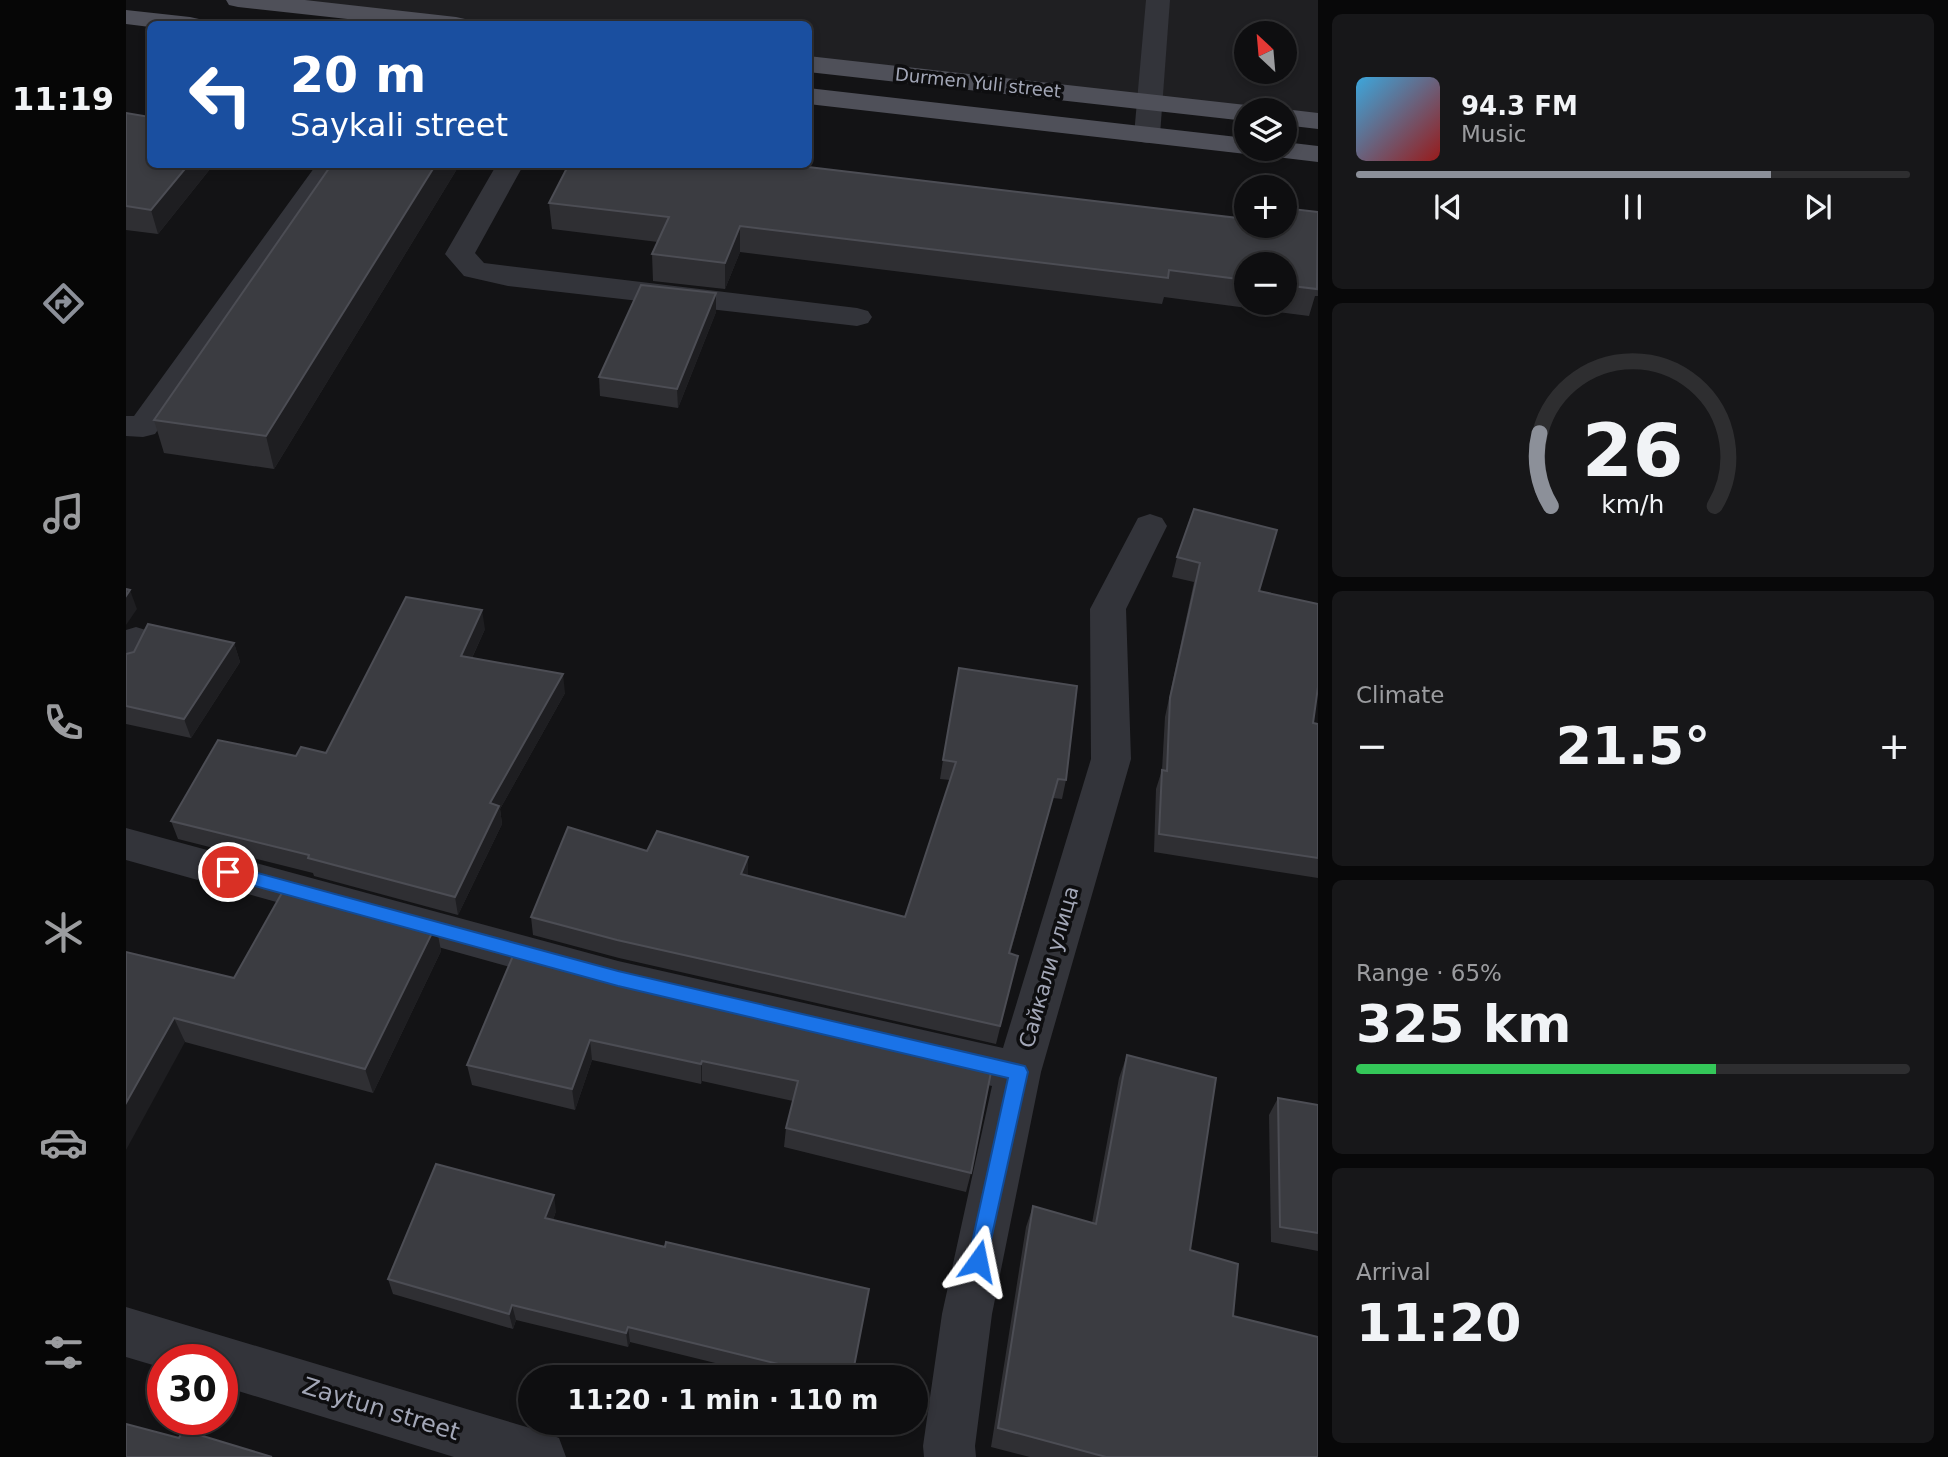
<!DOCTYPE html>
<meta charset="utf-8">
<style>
:root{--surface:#0e0e10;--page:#171719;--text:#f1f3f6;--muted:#9b9c9f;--line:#2e2e30;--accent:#8c9099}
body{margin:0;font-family:"DejaVu Sans",sans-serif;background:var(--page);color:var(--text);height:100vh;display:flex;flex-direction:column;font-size:26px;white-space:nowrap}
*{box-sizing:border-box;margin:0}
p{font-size:23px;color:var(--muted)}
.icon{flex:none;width:38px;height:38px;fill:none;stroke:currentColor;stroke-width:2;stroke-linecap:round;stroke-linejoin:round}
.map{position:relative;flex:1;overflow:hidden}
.panel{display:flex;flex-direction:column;gap:14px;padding:14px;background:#080809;width:630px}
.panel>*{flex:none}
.top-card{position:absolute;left:21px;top:21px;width:665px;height:147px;border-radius:10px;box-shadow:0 4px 10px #0003,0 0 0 2px var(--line);background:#1a4fa0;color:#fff;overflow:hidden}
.needle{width:46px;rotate:334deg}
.buttons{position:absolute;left:1108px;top:21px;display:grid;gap:14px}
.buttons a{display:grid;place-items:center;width:63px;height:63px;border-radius:50%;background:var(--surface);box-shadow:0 4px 10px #0003,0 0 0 2px var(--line);font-size:35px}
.speed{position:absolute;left:21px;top:1344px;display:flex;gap:14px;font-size:35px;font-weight:700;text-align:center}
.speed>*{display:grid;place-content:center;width:91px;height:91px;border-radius:50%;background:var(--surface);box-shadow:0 4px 10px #0003,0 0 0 2px var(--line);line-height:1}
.speed .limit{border:10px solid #d22;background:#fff;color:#111}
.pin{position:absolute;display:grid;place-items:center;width:60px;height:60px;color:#fff;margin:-30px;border:4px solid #fff;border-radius:50%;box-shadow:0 2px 7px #0007}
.me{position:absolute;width:77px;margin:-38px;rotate:12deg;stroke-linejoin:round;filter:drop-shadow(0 0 5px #0008)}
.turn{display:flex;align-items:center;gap:24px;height:147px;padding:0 28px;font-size:32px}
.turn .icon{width:91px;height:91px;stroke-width:2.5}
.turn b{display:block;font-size:49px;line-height:60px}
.big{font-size:52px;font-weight:800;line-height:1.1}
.panel .widget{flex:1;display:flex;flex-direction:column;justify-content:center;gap:10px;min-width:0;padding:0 24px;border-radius:10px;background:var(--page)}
.panel .dial{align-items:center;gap:0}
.dial svg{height:182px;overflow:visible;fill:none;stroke:var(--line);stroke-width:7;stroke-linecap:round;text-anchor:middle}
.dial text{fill:var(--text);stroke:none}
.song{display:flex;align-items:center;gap:21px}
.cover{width:84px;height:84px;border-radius:10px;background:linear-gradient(135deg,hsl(200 70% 55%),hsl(0 70% 35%))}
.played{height:7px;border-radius:4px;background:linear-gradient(90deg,var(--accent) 75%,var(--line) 75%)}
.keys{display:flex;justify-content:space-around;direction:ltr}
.heat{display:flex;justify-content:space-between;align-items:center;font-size:38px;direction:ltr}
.charge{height:10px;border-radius:5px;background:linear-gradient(90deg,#34c759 65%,var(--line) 0)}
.trip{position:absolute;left:392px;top:1365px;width:410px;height:70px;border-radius:35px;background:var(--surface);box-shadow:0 4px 10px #0003,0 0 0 2px var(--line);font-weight:800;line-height:70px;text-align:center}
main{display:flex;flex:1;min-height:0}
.tab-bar{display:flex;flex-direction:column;width:126px;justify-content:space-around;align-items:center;background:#060606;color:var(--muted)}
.tab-bar .icon{width:49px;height:49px}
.tab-bar .selected{color:var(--accent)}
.tab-bar b{font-size:32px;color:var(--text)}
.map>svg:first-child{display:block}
.built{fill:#1f1f22;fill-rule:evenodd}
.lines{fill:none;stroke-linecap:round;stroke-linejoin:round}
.minor{fill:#33343a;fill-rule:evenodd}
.major{fill:#4f5059;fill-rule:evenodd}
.wall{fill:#2f2f33;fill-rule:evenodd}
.shaded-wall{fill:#1e1e21}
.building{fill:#3b3c41;stroke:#4c4d54;stroke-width:2}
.route{fill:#1a73e8;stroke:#114b97;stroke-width:2}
.labels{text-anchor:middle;stroke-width:7;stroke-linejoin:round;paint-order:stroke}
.far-street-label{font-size:18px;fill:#a3a7b7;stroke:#0e0e10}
.street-label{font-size:21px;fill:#a3a7b7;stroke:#0e0e10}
.near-street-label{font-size:24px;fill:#a3a7b7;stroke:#0e0e10}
</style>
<main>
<nav class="tab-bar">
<b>11:19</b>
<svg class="icon selected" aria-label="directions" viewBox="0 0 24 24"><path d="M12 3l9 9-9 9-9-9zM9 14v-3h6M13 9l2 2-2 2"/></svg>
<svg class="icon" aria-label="music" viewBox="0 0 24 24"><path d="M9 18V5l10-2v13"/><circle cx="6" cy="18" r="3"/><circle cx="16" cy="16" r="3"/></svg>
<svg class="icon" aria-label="phone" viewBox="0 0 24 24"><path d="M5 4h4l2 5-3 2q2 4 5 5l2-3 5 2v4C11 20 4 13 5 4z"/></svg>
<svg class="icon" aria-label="climate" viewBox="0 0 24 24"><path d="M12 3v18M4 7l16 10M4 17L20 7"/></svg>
<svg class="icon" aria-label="car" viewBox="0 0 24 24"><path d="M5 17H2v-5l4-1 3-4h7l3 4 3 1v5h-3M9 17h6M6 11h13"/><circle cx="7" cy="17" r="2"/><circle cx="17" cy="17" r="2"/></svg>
<svg class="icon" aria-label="filters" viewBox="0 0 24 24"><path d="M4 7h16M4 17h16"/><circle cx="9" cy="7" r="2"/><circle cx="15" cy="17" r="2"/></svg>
</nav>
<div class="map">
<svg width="1192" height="1457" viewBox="0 0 1192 1457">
<rect width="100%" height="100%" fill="#131315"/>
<path class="built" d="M112,0H1192V121L1158,110H1120L683,64L682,24H330ZM1120,33H1158V72H1120Z"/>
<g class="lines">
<g class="minor">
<polygon points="1020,0 1044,0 1034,135 1031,141 1021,143 1011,141 1008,135"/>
<polygon points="191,164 218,164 29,434 17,437 0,436 0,416 8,416"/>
<polygon points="371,164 398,164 349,253 358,263 731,308 742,311 746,317 742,323 731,326 382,286 338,276 319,254"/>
<polygon points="1024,514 1036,518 1041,526 1000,609 1005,759 915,1072 866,1314 849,1446 850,1457 798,1457 797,1446 816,1314 866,1086 492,997 0,860 0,828 492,961 877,1048 965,759 964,609 1012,518"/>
<polygon points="10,627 23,631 28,640 13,670 0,674 0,630"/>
<polygon points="0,1307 414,1431 433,1438 440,1457 328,1457 96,1386 96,1360 37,1360 37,1368 0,1357"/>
</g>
<g class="major">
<polygon points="100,0 179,0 330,17 339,19 342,24 267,24 112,7 103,5"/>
<polygon points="0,10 64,17 73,19 76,24 24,24 24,27 0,24"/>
<polygon points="682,56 1120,105 1131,110 1120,110 1120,121 682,72"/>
<polygon points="682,88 1120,138 1120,149 1158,149 1158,142 1192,146 1192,162 1134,155 1131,150 1120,154 682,104"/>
<polygon points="1158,109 1192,113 1192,129 1158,125 1158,110 1153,110"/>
</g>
</g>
<g class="wall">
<polygon points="0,113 24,164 88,164 32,234 0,230"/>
<polygon points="206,164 334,164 148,469 38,453 28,420"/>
<path d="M423,203L1120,226L1192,212V296H1189L1183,316L1038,297L1036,304L614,252L599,289L527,281L526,254L532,242L426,229ZM1120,264H1158V303H1120Z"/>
<polygon points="590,293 590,312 552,408 474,396 473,377"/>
<polygon points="1068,509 1133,591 1187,723 1192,724 1192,878 1028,852 1030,789 1036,770 1039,717 1068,582 1046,577 1051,557"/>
<polygon points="359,629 346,658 439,693 374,809 376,824 332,915 188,876 187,873 52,839 45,821 170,756 200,753"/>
<polygon points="108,643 114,662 65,738 0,724 0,654"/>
<polygon points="817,760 940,780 936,799 927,798 884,954 892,956 870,1044 493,958 407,935 405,917 521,851 621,876 779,917 824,780 814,779"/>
<polygon points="310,925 315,951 247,1093 59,1042 0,952 108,978"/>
<polygon points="489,979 845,1173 840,1192 658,1147 660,1128 667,1101 576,1081 575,1084 466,1060 449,1110 346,1085 341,1065"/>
<polygon points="1001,1055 1064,1250 1107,1316 1192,1457 904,1457 865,1447 900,1227 907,1206 966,1223 993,1078"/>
<polygon points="1152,1098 1192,1105 1192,1251 1145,1242 1143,1115"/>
<polygon points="430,1211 427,1220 726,1377 646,1377 504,1342 502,1347 390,1320 387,1329 267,1294 262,1279"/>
</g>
<g class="shaded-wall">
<polygon points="63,164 88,164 32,234 25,210"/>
<polygon points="310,164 334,164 148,469 140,436"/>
<polygon points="614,226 614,252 599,289 599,263"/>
<polygon points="590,293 590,312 552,408 551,389"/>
<polygon points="4,590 11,609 0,625 0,596"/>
<polygon points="356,610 359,629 338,675 335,656"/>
<polygon points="108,643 114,662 65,738 58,719"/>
<polygon points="437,674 439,693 374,809 376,824 332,915 329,897 364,803"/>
<polygon points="932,779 927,798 879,971 883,953"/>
<polygon points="622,857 622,875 614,892 615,874"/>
<polygon points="310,925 315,951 247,1093 239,1069"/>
<polygon points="48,1018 59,1042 0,1150 0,1103"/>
<polygon points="464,1040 466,1060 449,1110 446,1089"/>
<polygon points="576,1061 576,1081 575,1084 575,1064"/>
<polygon points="428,1195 430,1211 422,1234 419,1218"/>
<polygon points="386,1305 390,1320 387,1329 383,1314"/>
<polygon points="502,1327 504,1342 502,1347 500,1333"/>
</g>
<g class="building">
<polygon points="0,113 24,117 24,164 63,164 25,210 0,206"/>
<polygon points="206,164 310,164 140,436 28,420"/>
<polygon points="443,164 657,164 1120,219 1120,226 1158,226 1158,208 1192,212 1191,289 1158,285 1158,264 1120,264 1120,280 1043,270 1042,278 614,226 599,263 526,254 543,217 423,203"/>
<polygon points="515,285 590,293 551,389 473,377"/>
<polygon points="1068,509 1151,530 1133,591 1192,604 1192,687 1187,723 1192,724 1192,858 1033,834 1036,770 1041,771 1044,698 1074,563 1051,557"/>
<polygon points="0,589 4,590 0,596"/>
<polygon points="280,597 356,610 335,656 437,674 364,803 373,806 329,897 182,858 183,855 45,821 92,740 170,756 175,747 200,753"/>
<polygon points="22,624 108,643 58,719 0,706 0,654 8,652"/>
<polygon points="833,668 951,686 940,780 932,779 883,953 892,956 874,1026 491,940 405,917 442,827 521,851 531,831 622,857 615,874 779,917 830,762 817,760"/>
<polygon points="161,884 310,925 239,1069 48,1018 0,1103 0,952 108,978"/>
<polygon points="389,951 489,979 866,1067 845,1173 660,1128 672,1081 576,1061 575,1064 464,1040 446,1089 341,1065"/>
<polygon points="1001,1055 1090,1078 1064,1250 1112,1264 1107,1316 1192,1337 1192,1457 980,1457 872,1428 907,1206 970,1224"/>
<polygon points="1152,1098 1192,1105 1192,1233 1154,1227"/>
<polygon points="310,1164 428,1195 419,1218 539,1247 540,1242 743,1289 726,1377 705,1377 502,1327 500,1333 386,1305 383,1314 262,1279"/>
<polygon points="0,1424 53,1438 57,1430 146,1457 0,1457"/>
</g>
<polygon class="route" points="102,865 492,971 899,1066 902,1072 859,1267 852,1270 845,1267 842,1261 882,1078 492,986 96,877 94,872 96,867"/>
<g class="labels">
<g class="far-street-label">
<text transform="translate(852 83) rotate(6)" y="6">Durmen Yuli street</text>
</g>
<g class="street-label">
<text transform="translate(923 967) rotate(-74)" y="7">Сайкали улица</text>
</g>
<g class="near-street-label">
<text transform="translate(255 1409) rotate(17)" y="8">Zaytun street</text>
</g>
</g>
</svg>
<div class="buttons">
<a><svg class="needle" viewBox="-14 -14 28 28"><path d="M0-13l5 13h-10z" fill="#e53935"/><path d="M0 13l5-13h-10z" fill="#9b9c9f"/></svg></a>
<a><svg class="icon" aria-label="layers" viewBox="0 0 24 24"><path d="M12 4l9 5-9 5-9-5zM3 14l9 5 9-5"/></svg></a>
<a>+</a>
<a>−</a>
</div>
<div class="speed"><div class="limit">30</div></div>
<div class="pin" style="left:102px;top:872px;background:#d93025"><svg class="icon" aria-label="arrive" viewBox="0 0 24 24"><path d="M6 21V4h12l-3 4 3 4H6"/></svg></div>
<svg class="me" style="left:852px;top:1261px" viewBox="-20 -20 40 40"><path d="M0-17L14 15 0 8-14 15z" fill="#1a73e8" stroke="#fff" stroke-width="4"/></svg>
<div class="trip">11:20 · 1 min · 110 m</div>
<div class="top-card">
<div class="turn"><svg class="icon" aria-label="left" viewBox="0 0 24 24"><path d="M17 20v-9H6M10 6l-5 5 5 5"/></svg><div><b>20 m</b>Saykali street</div></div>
</div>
</div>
<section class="panel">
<div class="widget">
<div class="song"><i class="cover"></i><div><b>94.3 FM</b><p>Music</p></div></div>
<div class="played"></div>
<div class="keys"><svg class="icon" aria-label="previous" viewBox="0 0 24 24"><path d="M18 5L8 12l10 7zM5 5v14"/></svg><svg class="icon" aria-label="pause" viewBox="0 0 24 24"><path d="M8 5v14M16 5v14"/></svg><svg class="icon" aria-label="next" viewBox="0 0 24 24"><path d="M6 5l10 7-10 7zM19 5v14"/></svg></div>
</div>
<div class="widget dial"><svg viewBox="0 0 100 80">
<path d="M14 69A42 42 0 1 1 86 69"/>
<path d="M14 69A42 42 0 0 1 9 37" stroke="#8c9099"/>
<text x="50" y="56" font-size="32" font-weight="700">26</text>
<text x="50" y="72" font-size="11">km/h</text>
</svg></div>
<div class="widget"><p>Climate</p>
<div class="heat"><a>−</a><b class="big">21.5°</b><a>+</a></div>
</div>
<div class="widget"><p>Range · 65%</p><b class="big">325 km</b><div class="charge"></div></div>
<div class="widget"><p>Arrival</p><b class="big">11:20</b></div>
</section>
</main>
